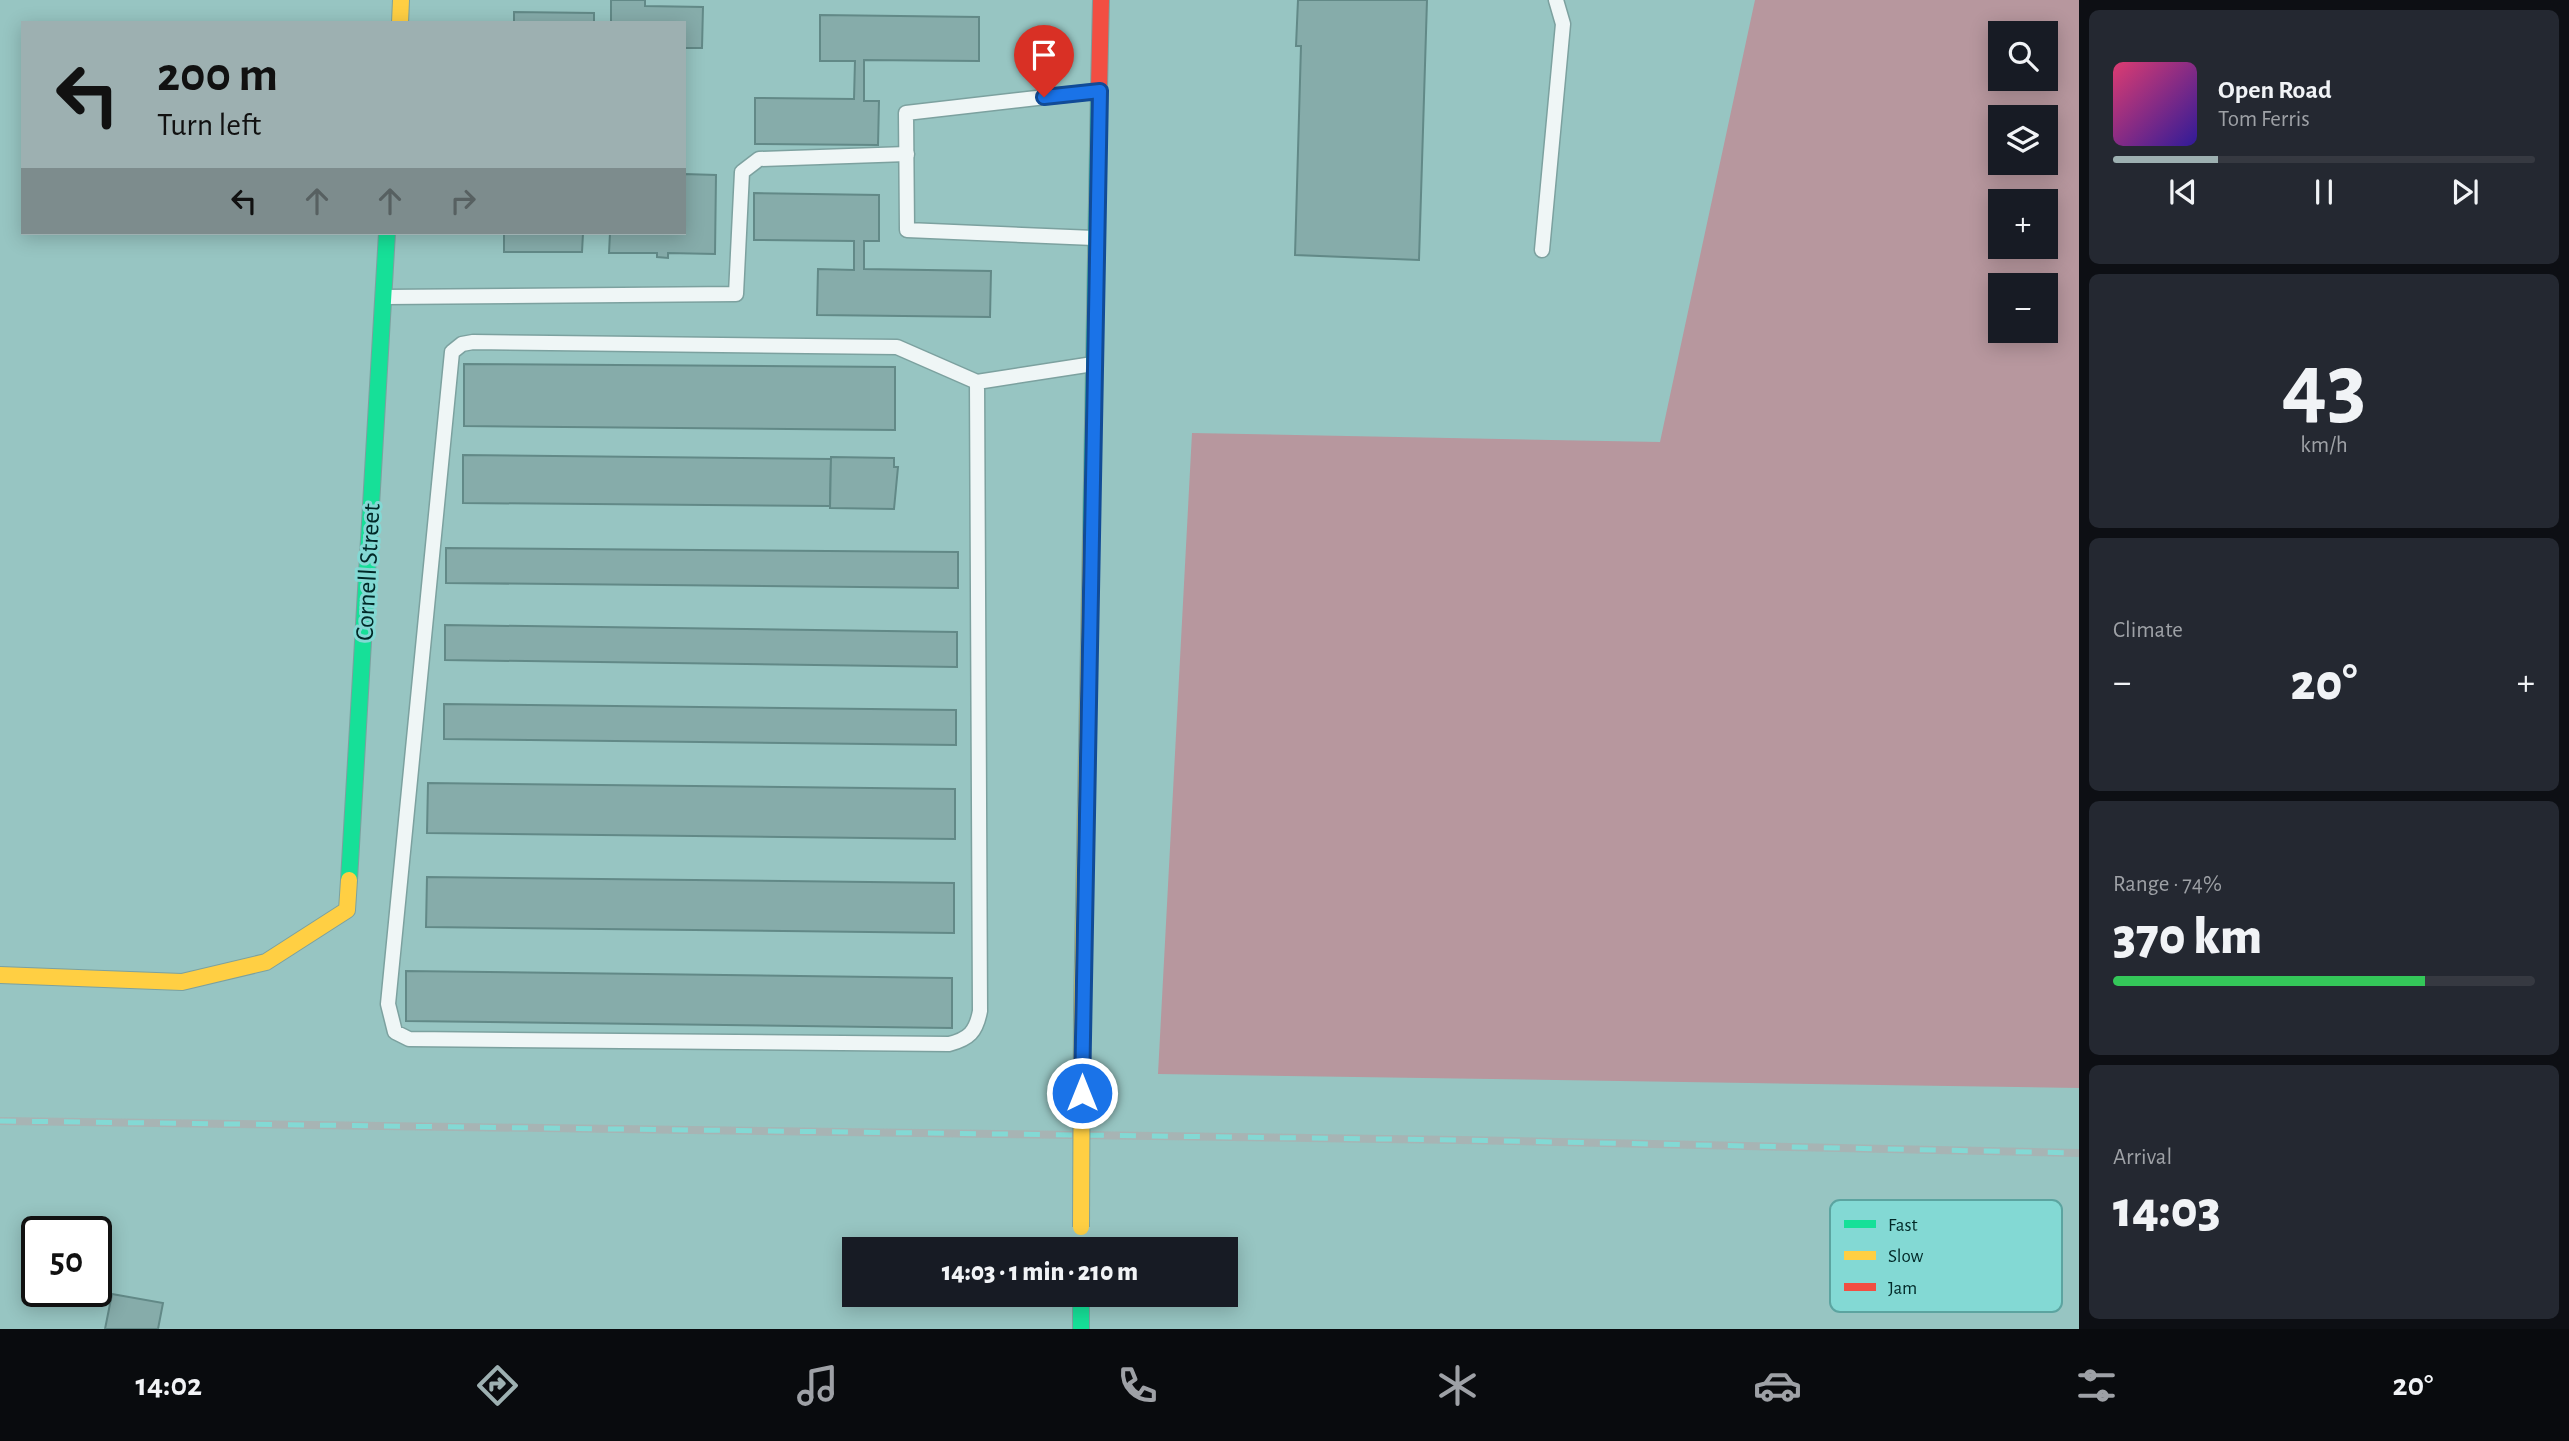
<!DOCTYPE html>
<meta charset="utf-8">
<style>
:root{--surface:#171b24;--page:#242831;--text:#f1f3f6;--muted:#9ea1a6;--line:#363941;--accent:#9db0b1}
body{margin:0;font-family:"Alegreya Sans",sans-serif;background:var(--page);color:var(--text);height:100vh;display:flex;flex-direction:column;font-size:26px;white-space:nowrap}
*{box-sizing:border-box;margin:0}
p{font-size:23px;color:var(--muted)}
.icon{flex:none;width:38px;height:38px;fill:none;stroke:currentColor;stroke-width:2;stroke-linecap:round;stroke-linejoin:round}
.map{position:relative;flex:1;overflow:hidden}
.sheet{display:flex;flex-direction:column;gap:10px;padding:10px;background:#0d0f14;width:490px}
.sheet>*{flex:none}
.top-card{position:absolute;left:21px;top:21px;width:665px;height:214px;border-radius:0px;box-shadow:0 4px 18px #0003;background:#9db0b1;color:#111;overflow:hidden}
.tools{position:absolute;left:1988px;top:21px;display:grid;gap:14px}
.tools a{display:grid;place-items:center;width:70px;height:70px;border-radius:0px;background:var(--surface);box-shadow:0 4px 18px #0003;font-size:35px}
.speed{position:absolute;left:21px;top:1216px;display:flex;gap:14px;font-size:35px;font-weight:700;text-align:center}
.speed>*{display:grid;place-content:center;width:91px;height:91px;border-radius:50%;background:var(--surface);box-shadow:0 4px 18px #0003;line-height:1}
.speed .limit{border:4px solid #111;border-radius:10px;background:#fff;color:#111}
.pin{position:absolute;display:grid;place-items:center;width:60px;height:60px;color:#fff;margin:-72px -30px;border-radius:50% 50% 50% 0;rotate:-45deg;box-shadow:0 0 7px #0007}
.pin .icon{rotate:45deg}
.me{position:absolute;width:77px;margin:-38px;rotate:0deg;stroke-linejoin:round;filter:drop-shadow(0 0 5px #0008)}
.turn{display:flex;align-items:center;gap:24px;height:147px;padding:0 21px;font-size:32px}
.turn .icon{width:91px;height:91px;stroke-width:2.5}
.turn b{display:block;font-size:49px;line-height:60px}
.lanes{display:flex;align-items:center;height:66px;padding:0 21px;background:#0003;justify-content:center;gap:35px;direction:ltr}
.lanes .off{opacity:.35}
.big{font-size:52px;font-weight:800;line-height:1.1}
.sheet .widget{flex:1;display:flex;flex-direction:column;justify-content:center;gap:10px;min-width:0;padding:0 24px;border-radius:10px;background:var(--page)}
.sheet .dial{align-items:center;gap:0}
.dial b{font-size:91px;line-height:1}
.song{display:flex;align-items:center;gap:21px}
.cover{width:84px;height:84px;border-radius:10px;background:linear-gradient(135deg,hsl(340 70% 55%),hsl(250 70% 35%))}
.played{height:7px;border-radius:4px;background:linear-gradient(90deg,var(--accent) 25%,var(--line) 25%)}
.keys{display:flex;justify-content:space-around;direction:ltr}
.heat{display:flex;justify-content:space-between;align-items:center;font-size:38px;direction:ltr}
.charge{height:10px;border-radius:5px;background:linear-gradient(90deg,#34c759 74%,var(--line) 0)}
.trip{position:absolute;left:842px;top:1237px;width:396px;height:70px;border-radius:0px;background:var(--surface);box-shadow:0 4px 18px #0003;font-weight:800;line-height:70px;text-align:center}
.dock{display:flex;height:112px;justify-content:space-around;align-items:center;background:#090b0e;color:var(--muted)}
.dock .icon{width:49px;height:49px}
.dock .active{color:var(--accent)}
.dock b{font-size:32px;color:var(--text)}
main{display:flex;flex:1;min-height:0}
.map>svg:first-child{display:block}
.forest{fill:#b7979e;fill-rule:evenodd}
.building{fill:#86acaa;stroke:#628987;stroke-width:2}
.lines{fill:none;stroke-linecap:round;stroke-linejoin:round}
.lane-casing{stroke:#7ca19f;stroke-width:17}
.fast-casing{stroke:#7ca19f;stroke-width:18}
.slow-casing{stroke:#7ca19f;stroke-width:18}
.jam-casing{stroke:#7ca19f;stroke-width:18}
.lane{stroke:#eff6f6;stroke-width:14}
.fast{stroke:#16e098;stroke-width:16}
.slow{stroke:#ffcf43;stroke-width:16}
.jam{stroke:#f24e42;stroke-width:16}
.rail-casing{stroke:#a7b4b4;stroke-width:8}
.rail{stroke:#83d9d4;stroke-width:5;stroke-dasharray:16;stroke-linecap:butt}
.slow-bridge-casing{stroke:#7ca19f;stroke-width:18;stroke-linecap:butt}
.slow-bridge{stroke:#ffcf43;stroke-width:16}
.route-casing{stroke:#114b97;stroke-width:18}
.route{stroke:#1a73e8;stroke-width:12}
.labels{text-anchor:middle;stroke-width:6;stroke-linejoin:round;paint-order:stroke}
.street-label{font-size:26px;fill:#012827;stroke:#83d9d4}
.key{fill:#83d9d4;stroke:#5ca4a0;stroke-width:2}
.key-label{font-size:19px;fill:#012827}
</style>
<main>
<div class="map">
<svg width="2079" height="1329" viewBox="0 0 2079 1329">
<rect width="100%" height="100%" fill="#97c5c2"/>
<path class="forest" d="M1755,0H2079V1088L1158,1074L1192,433L1660,442ZM2000,33H2046V79H2000ZM2000,117H2046V163H2000ZM2000,201H2046V247H2000ZM2000,285H2046V331H2000Z"/>
<g class="building">
<polygon points="611,0 645,0 645,6 703,7 702,48 684,48 684,23 611,23"/>
<polygon points="1298,0 1427,0 1419,260 1295,255 1301,46 1296,46"/>
<polygon points="514,12 594,13 594,23 514,23"/>
<polygon points="820,15 979,17 979,61 864,60 864,101 879,101 878,145 755,144 755,98 854,99 855,61 820,61"/>
<polygon points="684,174 716,175 715,254 668,253 668,258 657,257 657,253 609,253 610,233 684,233"/>
<polygon points="754,193 879,195 879,241 864,241 864,269 991,271 990,317 817,315 818,269 854,270 854,241 754,240"/>
<polygon points="504,233 583,233 582,252 504,252"/>
<polygon points="464,364 895,367 895,430 464,426"/>
<polygon points="463,455 831,459 830,506 463,503"/>
<polygon points="831,457 894,458 894,467 898,467 894,509 830,508"/>
<polygon points="446,548 958,552 958,588 446,583"/>
<polygon points="445,625 957,632 957,667 445,660"/>
<polygon points="444,704 956,710 956,745 444,739"/>
<polygon points="428,783 955,789 955,839 427,833"/>
<polygon points="427,877 954,883 954,933 426,927"/>
<polygon points="406,971 952,978 952,1028 406,1021"/>
<polygon points="112,1294 163,1303 158,1329 105,1329"/>
</g>
<g class="lines">
<defs>
<g id="lane">
<polyline points="1094,238 907,230 906,113 1098,91"/>
<polyline points="1542,250 1563,24 1556,0"/>
<polyline points="385,297 736,294 742,172 759,159 907,154"/>
<path d="M977,382L980,1011C976,1032 969,1039 949,1044L409,1039L395,1032L388,1004L452,352L462,344L473,342L897,347L977,382L1093,364"/>
</g>
<g id="fast">
<polyline points="1091,535 1099,89"/>
<polyline points="349,880 387,233"/>
<polyline points="1081,1295 1081,1329"/>
</g>
<g id="slow">
<polyline points="400,23 401,0"/>
<polyline points="0,975 182,982 266,962 347,910 349,880"/>
<polyline points="1082,1012 1091,535"/>
</g>
<polyline id="jam" points="1099,89 1101,0"/>
</defs>
<use href="#lane" class="lane-casing"/>
<use href="#fast" class="fast-casing"/>
<use href="#slow" class="slow-casing"/>
<use href="#jam" class="jam-casing"/>
<use href="#lane" class="lane"/>
<use href="#fast" class="fast"/>
<use href="#slow" class="slow"/>
<use href="#jam" class="jam"/>
<defs>
<polyline id="rail" points="0,1121 1461,1140 2079,1153"/>
</defs>
<use href="#rail" class="rail-casing"/>
<use href="#rail" class="rail"/>
<defs>
<polyline id="slow-bridge" points="1081,1227 1082,1012"/>
</defs>
<use href="#slow-bridge" class="slow-bridge-casing"/>
<use href="#slow-bridge" class="slow-bridge"/>
</g>
<g class="lines">
<defs>
<polyline id="route" points="1044,97 1100,91 1082,1093"/>
</defs>
<use href="#route" class="route-casing"/>
<use href="#route" class="route"/>
</g>
<g class="labels">
<g class="street-label">
<text transform="translate(367 572) rotate(-87)" y="9">Cornell Street</text>
</g>
</g>
<rect x="1830" y="1200" width="232" height="112" rx="10" class="key"/>
<rect x="1844" y="1220" width="32" height="8" fill="#16e098"/>
<rect x="1844" y="1251" width="32" height="9" fill="#ffcf43"/>
<rect x="1844" y="1283" width="32" height="8" fill="#f24e42"/>
<g class="key-label">
<text x="1888" y="1231">Fast</text>
<text x="1888" y="1262">Slow</text>
<text x="1888" y="1294">Jam</text>
</g>
</svg>
<div class="tools">
<a><svg class="icon" aria-label="search" viewBox="0 0 24 24"><circle cx="10" cy="10" r="6"/><path d="M15 15l6 6"/></svg></a>
<a><svg class="icon" aria-label="layers" viewBox="0 0 24 24"><path d="M12 4l9 5-9 5-9-5zM3 14l9 5 9-5"/></svg></a>
<a>+</a>
<a>−</a>
</div>
<div class="speed"><div class="limit">50</div></div>
<div class="pin" style="left:1044px;top:97px;background:#d93025"><svg class="icon" aria-label="arrive" viewBox="0 0 24 24"><path d="M6 21V4h12l-3 4 3 4H6"/></svg></div>
<svg class="me" style="left:1082px;top:1093px" viewBox="-20 -20 40 40"><circle r="17" fill="#1a73e8" stroke="#fff" stroke-width="3"/><path d="M0-11L8 9 0 5-8 9z" fill="#fff"/></svg>
<div class="trip">14:03 · 1 min · 210 m</div>
<div class="top-card">
<div class="turn"><svg class="icon" aria-label="left" viewBox="0 0 24 24"><path d="M17 20v-9H6M10 6l-5 5 5 5"/></svg><div><b>200 m</b>Turn left</div></div>
<div class="lanes"><svg class="icon" aria-label="left" viewBox="0 0 24 24"><path d="M17 20v-9H6M10 6l-5 5 5 5"/></svg><svg class="icon off" aria-label="ahead" viewBox="0 0 24 24"><path d="M12 20V5M6 11l6-6 6 6"/></svg><svg class="icon off" aria-label="ahead" viewBox="0 0 24 24"><path d="M12 20V5M6 11l6-6 6 6"/></svg><svg class="icon off" aria-label="right" viewBox="0 0 24 24"><path d="M7 20v-9h11M14 6l5 5-5 5"/></svg></div>
</div>
</div>
<section class="sheet">
<div class="widget">
<div class="song"><i class="cover"></i><div><b>Open Road</b><p>Tom Ferris</p></div></div>
<div class="played"></div>
<div class="keys"><svg class="icon" aria-label="previous" viewBox="0 0 24 24"><path d="M18 5L8 12l10 7zM5 5v14"/></svg><svg class="icon" aria-label="pause" viewBox="0 0 24 24"><path d="M8 5v14M16 5v14"/></svg><svg class="icon" aria-label="next" viewBox="0 0 24 24"><path d="M6 5l10 7-10 7zM19 5v14"/></svg></div>
</div>
<div class="widget dial"><b>43</b><p>km/h</p></div>
<div class="widget"><p>Climate</p>
<div class="heat"><a>−</a><b class="big">20°</b><a>+</a></div>
</div>
<div class="widget"><p>Range · 74%</p><b class="big">370 km</b><div class="charge"></div></div>
<div class="widget"><p>Arrival</p><b class="big">14:03</b></div>
</section>
</main>
<nav class="dock">
<b>14:02</b>
<svg class="icon active" aria-label="directions" viewBox="0 0 24 24"><path d="M12 3l9 9-9 9-9-9zM9 14v-3h6M13 9l2 2-2 2"/></svg>
<svg class="icon" aria-label="music" viewBox="0 0 24 24"><path d="M9 18V5l10-2v13"/><circle cx="6" cy="18" r="3"/><circle cx="16" cy="16" r="3"/></svg>
<svg class="icon" aria-label="phone" viewBox="0 0 24 24"><path d="M5 4h4l2 5-3 2q2 4 5 5l2-3 5 2v4C11 20 4 13 5 4z"/></svg>
<svg class="icon" aria-label="climate" viewBox="0 0 24 24"><path d="M12 3v18M4 7l16 10M4 17L20 7"/></svg>
<svg class="icon" aria-label="car" viewBox="0 0 24 24"><path d="M5 17H2v-5l4-1 3-4h7l3 4 3 1v5h-3M9 17h6M6 11h13"/><circle cx="7" cy="17" r="2"/><circle cx="17" cy="17" r="2"/></svg>
<svg class="icon" aria-label="filters" viewBox="0 0 24 24"><path d="M4 7h16M4 17h16"/><circle cx="9" cy="7" r="2"/><circle cx="15" cy="17" r="2"/></svg>
<b>20°</b>
</nav>
